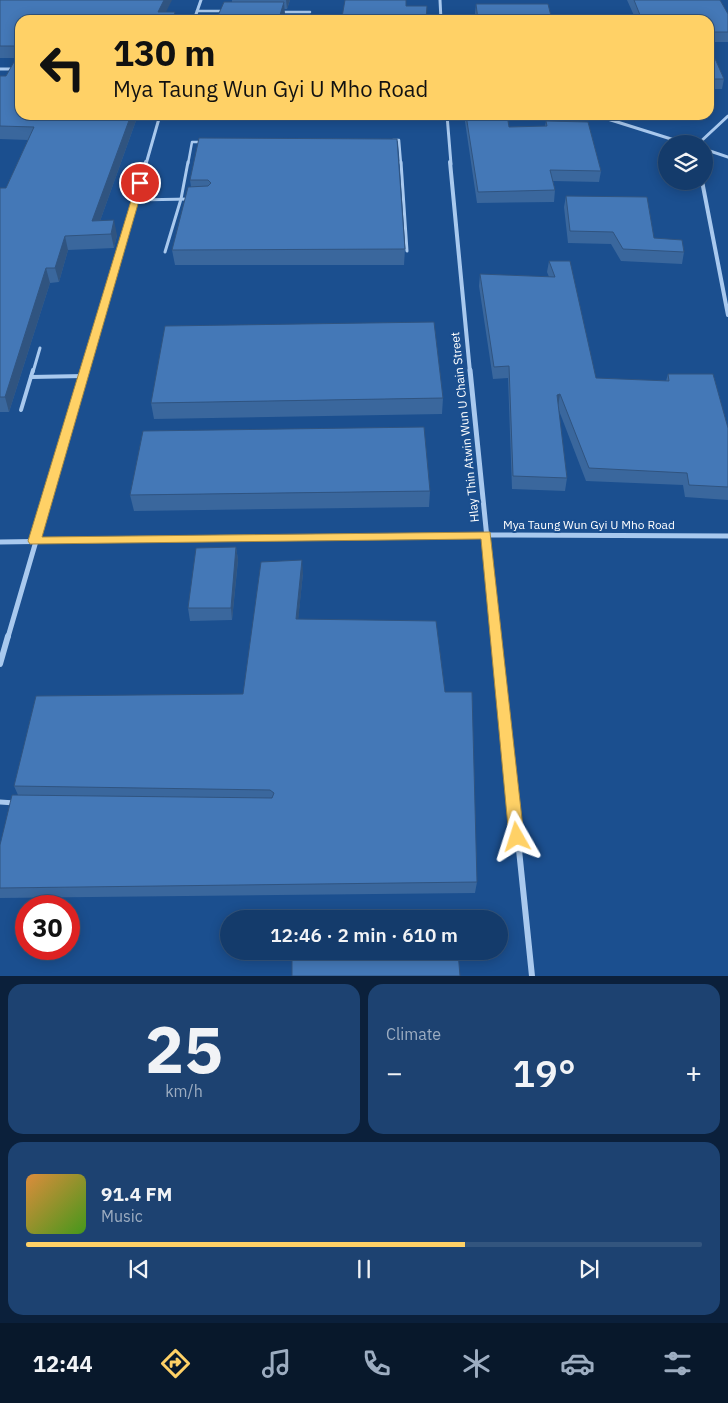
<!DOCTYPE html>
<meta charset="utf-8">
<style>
:root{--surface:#143b6b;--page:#1d4271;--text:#f1f3f6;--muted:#9dadc1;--line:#33557e;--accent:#ffd166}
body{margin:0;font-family:"IBM Plex Sans",sans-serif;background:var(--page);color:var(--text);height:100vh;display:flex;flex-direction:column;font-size:19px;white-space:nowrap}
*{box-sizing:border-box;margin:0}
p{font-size:16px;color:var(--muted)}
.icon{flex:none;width:28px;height:28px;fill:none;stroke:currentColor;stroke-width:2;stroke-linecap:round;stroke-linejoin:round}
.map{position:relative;height:976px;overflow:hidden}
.details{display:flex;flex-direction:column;gap:8px;padding:8px;background:#0b203b;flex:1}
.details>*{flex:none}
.guide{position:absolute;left:15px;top:15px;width:699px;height:105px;border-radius:15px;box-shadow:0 2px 12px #0003,0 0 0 1px var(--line);background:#ffd166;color:#111;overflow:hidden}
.fabs{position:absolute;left:658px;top:135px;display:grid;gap:10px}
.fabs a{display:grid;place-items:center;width:55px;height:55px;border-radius:50%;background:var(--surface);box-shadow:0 2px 12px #0003,0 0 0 1px var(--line);font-size:25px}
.speed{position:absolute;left:15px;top:895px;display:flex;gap:10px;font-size:25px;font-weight:700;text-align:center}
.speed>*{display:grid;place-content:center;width:65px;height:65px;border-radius:50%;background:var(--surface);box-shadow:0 2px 12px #0003,0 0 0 1px var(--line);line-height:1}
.speed .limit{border:8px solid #d22;background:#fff;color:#111}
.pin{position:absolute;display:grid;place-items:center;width:42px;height:42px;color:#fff;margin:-21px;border:2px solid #fff;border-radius:50%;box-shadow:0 1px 5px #0007}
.me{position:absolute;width:55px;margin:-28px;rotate:354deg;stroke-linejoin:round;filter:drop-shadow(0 0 4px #0008)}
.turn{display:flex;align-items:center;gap:18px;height:105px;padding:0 15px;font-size:22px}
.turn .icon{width:65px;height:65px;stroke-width:2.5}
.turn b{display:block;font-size:35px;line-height:42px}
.big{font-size:38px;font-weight:600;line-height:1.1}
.details .tile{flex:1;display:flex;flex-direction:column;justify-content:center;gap:8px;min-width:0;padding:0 18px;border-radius:15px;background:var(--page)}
.details .dial{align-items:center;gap:0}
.dial b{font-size:65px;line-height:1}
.song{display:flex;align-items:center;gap:15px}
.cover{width:60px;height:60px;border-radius:8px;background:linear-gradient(135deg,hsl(30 70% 55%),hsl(100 70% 35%))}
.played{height:5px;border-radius:2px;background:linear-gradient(90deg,var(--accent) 65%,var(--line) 65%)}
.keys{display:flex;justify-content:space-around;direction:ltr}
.heat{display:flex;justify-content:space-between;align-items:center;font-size:28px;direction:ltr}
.details .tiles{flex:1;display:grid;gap:8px;grid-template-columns:1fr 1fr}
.tile:last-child{grid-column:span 2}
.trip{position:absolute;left:220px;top:910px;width:288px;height:50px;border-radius:25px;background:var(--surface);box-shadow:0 2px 12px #0003,0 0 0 1px var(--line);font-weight:600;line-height:50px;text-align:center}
.tab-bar{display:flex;height:80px;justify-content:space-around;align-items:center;background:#08182b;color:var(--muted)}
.tab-bar .icon{width:35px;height:35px}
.tab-bar .active{color:var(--accent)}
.tab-bar b{font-size:22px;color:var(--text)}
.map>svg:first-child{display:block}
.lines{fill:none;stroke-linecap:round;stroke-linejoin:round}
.lane-far3{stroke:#a9c9ee;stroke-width:2.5}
.lane-far2{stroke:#a9c9ee;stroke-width:3}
.lane-far1{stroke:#a9c9ee;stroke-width:4}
.lane{stroke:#a9c9ee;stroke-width:5}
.street-far3{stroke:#a9c9ee;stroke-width:3}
.street-far2{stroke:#a9c9ee;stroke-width:4}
.street-far1{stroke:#a9c9ee;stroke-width:5}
.street{stroke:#a9c9ee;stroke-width:6}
.wall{fill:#3a679d}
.shaded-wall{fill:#305480}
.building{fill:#4478b7;stroke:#305480}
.route{fill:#ffd166;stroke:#a68842}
.labels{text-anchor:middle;stroke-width:4;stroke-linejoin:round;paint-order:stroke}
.street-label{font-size:12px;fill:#fff;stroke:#1b4f8f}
</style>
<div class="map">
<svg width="728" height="976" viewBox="0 0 728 976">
<rect width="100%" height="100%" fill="#1b4f8f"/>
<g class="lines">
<g class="lane-far3">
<polyline points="197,11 225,11"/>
<polyline points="280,12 310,12"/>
<polyline points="393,140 399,140 401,164"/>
<polyline points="188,164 192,142 201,142"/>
</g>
<g class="lane-far2">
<polyline points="401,162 407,251"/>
<polyline points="135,200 190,199"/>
<polyline points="165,252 181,199 188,162"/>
<polyline points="33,372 40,348"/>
</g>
<g class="lane-far1">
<polyline points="31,377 83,376"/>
<polyline points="21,410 33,370"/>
</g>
<polyline class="lane" points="0,802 15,803"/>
<g class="street-far3">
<polyline points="440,0 441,20"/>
<polyline points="194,20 201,0"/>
<polyline points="0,69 20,69"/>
<polyline points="447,115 451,164"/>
<polyline points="595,115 687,144"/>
<polyline points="698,144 728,116"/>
<polyline points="704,149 728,157"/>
<polyline points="146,164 160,115"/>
</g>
<g class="street-far2">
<polyline points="450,162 470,372"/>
<polyline points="702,181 728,315"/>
<polyline points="85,372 146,162"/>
</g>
<g class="street-far1">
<polyline points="470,370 497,637"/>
<polyline points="0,542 486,535 728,536"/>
<polyline points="8,637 86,370"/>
</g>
<g class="street">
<polyline points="497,636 532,976"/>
<polyline points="0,664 8,636"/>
</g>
</g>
<g class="wall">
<polygon points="0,0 20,20 20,115 138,115 100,221 117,235 114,248 68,250 59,282 50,283 9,412 0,412 0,188 6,188 28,140 0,139 0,76 6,76 19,58 0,58"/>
<polygon points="232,0 290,0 287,9 284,9 285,15 334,16 334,20 216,20 232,2"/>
<polygon points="627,0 720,0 728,14 728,42 709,42 709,20 636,20"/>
<polygon points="476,4 552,20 476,20 475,14"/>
<polygon points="406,6 426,20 342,20 342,17"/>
<polygon points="709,45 724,79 722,89 709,89"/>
<polygon points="464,115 507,115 509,127 545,126 546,121 601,171 599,182 553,181 555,190 554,202 477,203"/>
<polygon points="397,139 405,249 404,265 175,265 172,250 191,187 190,180"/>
<polygon points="566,196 654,238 684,252 682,264 621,261 611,244 568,243 564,207"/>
<polygon points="549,261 596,378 666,381 668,374 728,428 728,500 685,497 683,485 586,481 558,408 567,478 565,491 512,489 508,378 493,379 479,286 480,274 549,277 547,272"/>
<polygon points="443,398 442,414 154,419 151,403"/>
<polygon points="430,491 429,507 134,511 130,495"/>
<polygon points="236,547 238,560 232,620 190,621 188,608"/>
<polygon points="303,573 298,619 445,692 477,882 475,893 0,898 0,845 18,795 14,786 243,694"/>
</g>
<g class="shaded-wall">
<polygon points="164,0 172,0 162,20 158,12"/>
<polygon points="286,0 290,0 287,9"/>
<polygon points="284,2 285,15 280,15"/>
<polygon points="175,12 176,20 173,20"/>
<polygon points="131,115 138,115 95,235 92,221"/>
<polygon points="114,220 117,235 114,248 111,234"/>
<polygon points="65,236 68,250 59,282 55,268"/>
<polygon points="46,268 50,283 9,412 5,397"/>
<polygon points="560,394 558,407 557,395"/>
<polygon points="236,547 238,560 232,620 231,608"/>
<polygon points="302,560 303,573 297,632 296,619"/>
</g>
<g class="building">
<polygon points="0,0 164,0 158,12 175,12 173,20 20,20 20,46 0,46"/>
<polygon points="345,0 406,0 406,6 427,6 426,20 392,20 392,18 342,17"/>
<polygon points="634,0 720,0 728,14 728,32 709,32 709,20 642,20"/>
<polygon points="224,2 284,2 280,15 334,16 333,20 216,20"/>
<polygon points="476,4 548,4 552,20 478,20"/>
<polygon points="709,45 724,79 709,79"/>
<polygon points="20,58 20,115 131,115 92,221 114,220 111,234 65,236 55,268 46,268 5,397 0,397 0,188 6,188 34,127 0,126 0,76 6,76 15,60"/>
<polygon points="466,115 507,115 509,127 547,126 546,121 588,122 601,171 550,170 555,190 478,192"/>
<polygon points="199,138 397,139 405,249 172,250 188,187 208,186 211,183 208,180 190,180"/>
<polygon points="566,196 647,197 654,238 682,240 684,252 623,249 613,232 570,231"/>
<polygon points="549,261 570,261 596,378 669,381 668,374 713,374 728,428 728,487 689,485 687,473 589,468 560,394 557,395 567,478 513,476 509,366 494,367 480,274 555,277"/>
<polygon points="434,322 443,398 151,403 165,326"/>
<polygon points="424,427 430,491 130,495 143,431"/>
<polygon points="236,547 231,608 188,608 196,548"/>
<polygon points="302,560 296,619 436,621 445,692 472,692 477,882 0,888 0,845 12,795 272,798 274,793 270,790 14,786 36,696 243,694 261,562"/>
<polygon points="458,952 460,976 292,976 292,953"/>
</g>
<polygon class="route" points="137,181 144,183 42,537 490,532 524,837 522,842 517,844 511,842 509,837 481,539 30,544 28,541"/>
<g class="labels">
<g class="street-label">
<text transform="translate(465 427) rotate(-96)" y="4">Hlay Thin Atwin Wun U Chain Street</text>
<text x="589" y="529">Mya Taung Wun Gyi U Mho Road</text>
</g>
</g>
</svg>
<div class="fabs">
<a><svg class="icon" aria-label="layers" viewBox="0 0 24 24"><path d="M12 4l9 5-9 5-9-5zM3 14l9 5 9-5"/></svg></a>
</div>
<div class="speed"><div class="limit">30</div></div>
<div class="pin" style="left:140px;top:183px;background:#d93025"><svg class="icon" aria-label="arrive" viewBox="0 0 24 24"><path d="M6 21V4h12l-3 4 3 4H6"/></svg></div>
<svg class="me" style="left:517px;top:837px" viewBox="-20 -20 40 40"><path d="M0-17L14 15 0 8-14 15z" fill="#ffd166" stroke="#fff" stroke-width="4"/></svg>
<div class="trip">12:46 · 2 min · 610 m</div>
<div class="guide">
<div class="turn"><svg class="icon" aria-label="left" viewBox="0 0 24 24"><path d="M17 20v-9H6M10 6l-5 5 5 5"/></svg><div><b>130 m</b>Mya Taung Wun Gyi U Mho Road</div></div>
</div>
</div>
<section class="details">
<div class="tiles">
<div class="tile dial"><b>25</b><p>km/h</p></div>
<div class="tile"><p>Climate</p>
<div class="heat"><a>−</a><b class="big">19°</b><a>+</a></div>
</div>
<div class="tile">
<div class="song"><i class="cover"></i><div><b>91.4 FM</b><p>Music</p></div></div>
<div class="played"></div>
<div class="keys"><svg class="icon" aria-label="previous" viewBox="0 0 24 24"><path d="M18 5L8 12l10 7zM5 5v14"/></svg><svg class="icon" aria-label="pause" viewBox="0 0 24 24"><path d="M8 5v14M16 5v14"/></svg><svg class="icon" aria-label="next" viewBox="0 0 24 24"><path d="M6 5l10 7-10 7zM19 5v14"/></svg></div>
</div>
</div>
</section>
<nav class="tab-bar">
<b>12:44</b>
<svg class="icon active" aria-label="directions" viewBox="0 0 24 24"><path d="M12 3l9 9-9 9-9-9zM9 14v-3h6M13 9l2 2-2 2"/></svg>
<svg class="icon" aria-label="music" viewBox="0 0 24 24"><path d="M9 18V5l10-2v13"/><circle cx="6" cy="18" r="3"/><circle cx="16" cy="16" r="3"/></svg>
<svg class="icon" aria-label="phone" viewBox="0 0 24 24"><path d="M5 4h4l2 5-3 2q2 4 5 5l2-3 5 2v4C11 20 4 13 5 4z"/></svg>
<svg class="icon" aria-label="climate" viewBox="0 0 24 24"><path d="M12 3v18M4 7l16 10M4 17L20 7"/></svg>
<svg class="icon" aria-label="car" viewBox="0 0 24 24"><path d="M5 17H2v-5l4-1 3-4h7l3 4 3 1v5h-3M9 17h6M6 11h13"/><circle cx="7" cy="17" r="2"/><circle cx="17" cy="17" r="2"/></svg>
<svg class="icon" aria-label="filters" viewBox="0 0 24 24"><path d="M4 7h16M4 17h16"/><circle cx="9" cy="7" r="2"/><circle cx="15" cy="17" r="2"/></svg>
</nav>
